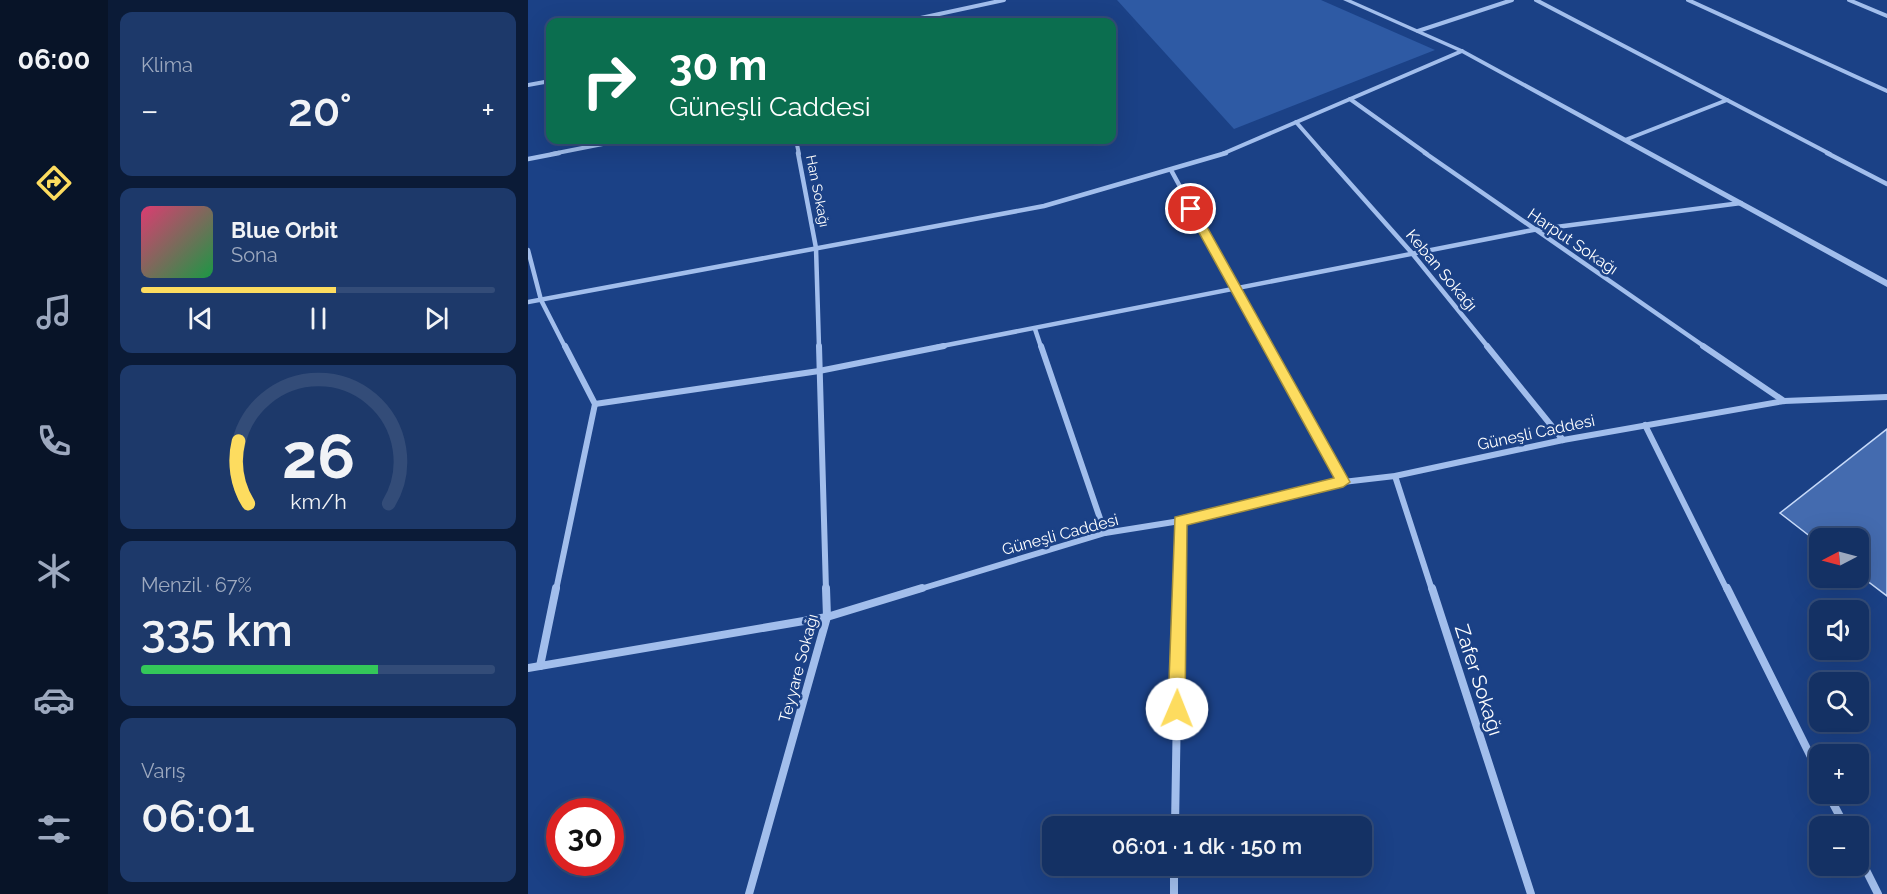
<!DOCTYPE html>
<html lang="tr">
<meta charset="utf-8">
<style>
:root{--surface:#143164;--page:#1d396a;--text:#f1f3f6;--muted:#9da9bf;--line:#334c78;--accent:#fddc5f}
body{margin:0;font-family:Raleway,sans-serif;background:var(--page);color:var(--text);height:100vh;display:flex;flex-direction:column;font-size:22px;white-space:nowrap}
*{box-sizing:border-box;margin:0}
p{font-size:20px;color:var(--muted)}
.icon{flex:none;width:33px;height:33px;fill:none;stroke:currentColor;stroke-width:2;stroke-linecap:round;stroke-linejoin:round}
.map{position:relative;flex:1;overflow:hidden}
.details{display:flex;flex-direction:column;gap:12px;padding:12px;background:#0b1b37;width:420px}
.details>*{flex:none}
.guide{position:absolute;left:18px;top:18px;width:570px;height:126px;border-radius:12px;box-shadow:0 6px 24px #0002,0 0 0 2px var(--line);background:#0b6e4f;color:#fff;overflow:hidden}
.needle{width:39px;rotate:264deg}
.fabs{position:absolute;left:1281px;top:528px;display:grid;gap:12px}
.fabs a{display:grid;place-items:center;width:60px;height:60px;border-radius:12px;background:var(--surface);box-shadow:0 6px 24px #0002,0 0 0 2px var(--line);font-size:30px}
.speed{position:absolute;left:18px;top:798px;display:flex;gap:12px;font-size:30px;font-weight:700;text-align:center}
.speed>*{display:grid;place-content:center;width:78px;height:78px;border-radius:50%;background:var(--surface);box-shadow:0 6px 24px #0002,0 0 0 2px var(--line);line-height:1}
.speed .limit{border:9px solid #d22;background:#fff;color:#111}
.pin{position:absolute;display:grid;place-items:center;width:51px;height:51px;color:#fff;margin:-26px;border:3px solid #fff;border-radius:50%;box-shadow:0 2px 6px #0007}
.me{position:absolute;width:66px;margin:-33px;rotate:1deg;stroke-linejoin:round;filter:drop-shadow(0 0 4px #0008)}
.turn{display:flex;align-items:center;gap:21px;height:126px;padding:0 24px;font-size:27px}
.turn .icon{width:78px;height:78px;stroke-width:2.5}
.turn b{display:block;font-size:42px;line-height:51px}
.big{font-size:45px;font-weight:600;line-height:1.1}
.details .widget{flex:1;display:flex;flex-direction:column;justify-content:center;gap:9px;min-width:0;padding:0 21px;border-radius:12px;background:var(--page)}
.details .dial{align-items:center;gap:0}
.dial svg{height:156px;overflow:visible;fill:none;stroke:var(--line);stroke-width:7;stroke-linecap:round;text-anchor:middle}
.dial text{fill:var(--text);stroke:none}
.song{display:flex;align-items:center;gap:18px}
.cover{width:72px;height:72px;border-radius:9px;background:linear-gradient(135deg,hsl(340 70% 55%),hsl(140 70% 35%))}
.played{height:6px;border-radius:3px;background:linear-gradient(90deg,var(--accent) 55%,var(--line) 55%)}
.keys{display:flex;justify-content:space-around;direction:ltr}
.heat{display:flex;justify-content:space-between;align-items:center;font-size:33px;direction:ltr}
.charge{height:9px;border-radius:4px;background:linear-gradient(90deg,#34c759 67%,var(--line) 0)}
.trip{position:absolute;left:514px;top:816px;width:330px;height:60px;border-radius:12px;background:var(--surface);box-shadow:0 6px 24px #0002,0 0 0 2px var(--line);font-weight:600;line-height:60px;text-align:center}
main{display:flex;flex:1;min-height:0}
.tab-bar{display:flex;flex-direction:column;width:108px;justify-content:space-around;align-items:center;background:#081428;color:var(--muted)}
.tab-bar .icon{width:42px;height:42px}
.tab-bar .active{color:var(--accent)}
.tab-bar b{font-size:27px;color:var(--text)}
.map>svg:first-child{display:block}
.green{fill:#2e5aa4}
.building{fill:#446baf;stroke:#c7daf9;stroke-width:1.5}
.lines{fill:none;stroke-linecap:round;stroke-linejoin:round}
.minor-far3{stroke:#a2beec;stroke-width:4}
.minor-far2{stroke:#a2beec;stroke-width:4.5}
.minor-far1{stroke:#a2beec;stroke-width:6}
.minor{stroke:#a2beec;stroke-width:8}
.tertiary{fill:#a2beec;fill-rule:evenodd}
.route{fill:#fddc5f;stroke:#a48f3e;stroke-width:1.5}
.labels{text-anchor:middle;stroke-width:5;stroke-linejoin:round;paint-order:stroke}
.far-street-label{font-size:14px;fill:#fff;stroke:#1b4186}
.street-label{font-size:16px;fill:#fff;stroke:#1b4186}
.near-street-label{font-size:20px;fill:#fff;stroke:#1b4186}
</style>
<main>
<nav class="tab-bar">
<b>06:00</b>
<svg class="icon active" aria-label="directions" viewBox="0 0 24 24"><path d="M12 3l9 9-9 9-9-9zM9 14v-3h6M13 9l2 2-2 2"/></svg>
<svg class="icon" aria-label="music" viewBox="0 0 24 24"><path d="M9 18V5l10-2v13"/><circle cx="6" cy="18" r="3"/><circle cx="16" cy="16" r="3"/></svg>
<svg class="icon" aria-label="phone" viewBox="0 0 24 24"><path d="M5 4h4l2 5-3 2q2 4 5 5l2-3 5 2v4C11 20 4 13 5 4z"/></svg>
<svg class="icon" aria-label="climate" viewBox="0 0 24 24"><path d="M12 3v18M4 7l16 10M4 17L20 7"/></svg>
<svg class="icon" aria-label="car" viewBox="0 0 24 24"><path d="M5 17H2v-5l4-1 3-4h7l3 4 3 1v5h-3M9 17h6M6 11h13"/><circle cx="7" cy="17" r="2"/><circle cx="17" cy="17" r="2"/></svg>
<svg class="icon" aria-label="filters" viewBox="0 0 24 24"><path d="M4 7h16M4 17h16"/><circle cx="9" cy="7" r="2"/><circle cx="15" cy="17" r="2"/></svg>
</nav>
<section class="details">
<div class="widget"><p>Klima</p>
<div class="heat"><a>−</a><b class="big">20°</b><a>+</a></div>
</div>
<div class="widget">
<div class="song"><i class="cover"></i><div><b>Blue Orbit</b><p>Sona</p></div></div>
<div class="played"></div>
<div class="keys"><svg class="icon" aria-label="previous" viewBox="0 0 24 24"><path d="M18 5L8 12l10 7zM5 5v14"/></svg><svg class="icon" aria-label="pause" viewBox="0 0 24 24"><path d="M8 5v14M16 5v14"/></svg><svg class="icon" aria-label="next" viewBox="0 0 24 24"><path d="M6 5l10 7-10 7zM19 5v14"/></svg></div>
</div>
<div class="widget dial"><svg viewBox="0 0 100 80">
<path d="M14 69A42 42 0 1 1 86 69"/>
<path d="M14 69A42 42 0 0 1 9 37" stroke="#fddc5f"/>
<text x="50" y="56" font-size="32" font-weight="700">26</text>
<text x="50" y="72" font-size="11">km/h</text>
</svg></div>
<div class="widget"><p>Menzil · 67%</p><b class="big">335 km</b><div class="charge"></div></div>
<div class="widget"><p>Varış</p><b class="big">06:01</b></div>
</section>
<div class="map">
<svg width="1359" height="894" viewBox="0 0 1359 894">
<rect width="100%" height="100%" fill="#1b4186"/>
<polygon class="green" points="589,0 793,0 907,50 706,129"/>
<polygon class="building" points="1359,429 1359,596 1330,574 1330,538 1292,538 1292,544 1252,513"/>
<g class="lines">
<g class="minor-far3">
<polyline points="1008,0 1302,154"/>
<polyline points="1160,0 1359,91"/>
<polyline points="1321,0 1359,16"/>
<polyline points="374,22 476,0"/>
<polyline points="890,31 984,0"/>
<polyline points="0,85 22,81"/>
<polyline points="822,99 899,154"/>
<polyline points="768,122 796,154"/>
<polyline points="268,140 271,154"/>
<polyline points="1097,140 1199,100"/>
<polyline points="24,154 95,140"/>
<polyline points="694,154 934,51"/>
</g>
<g class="minor-far2">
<polyline points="270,153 288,248 291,347"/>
<polyline points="795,153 883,252 960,347"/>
<polyline points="897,153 1177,347"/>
<polyline points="1299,153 1359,184"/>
<polyline points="0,159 31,153"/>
<polyline points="643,170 739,347"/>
<polyline points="0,250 13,300 37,347"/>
<polyline points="0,302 516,206 698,153"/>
<polyline points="507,329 513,347"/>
<polyline points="409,347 1005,230 1213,203"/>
</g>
<g class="minor-far1">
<polyline points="291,346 298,590"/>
<polyline points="513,346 577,533"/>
<polyline points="738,346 815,482"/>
<polyline points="959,346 1035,440"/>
<polyline points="1175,346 1256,401"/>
<polyline points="67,404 291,371 416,346"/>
<polyline points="1117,425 1199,590"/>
<polyline points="867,476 904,590"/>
<polyline points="28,590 67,404 37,346"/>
<polyline points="389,590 577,533 652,521 815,482 867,476 1035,440 1256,401 1359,397"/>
<polyline points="651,590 652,521"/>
</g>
<g class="minor">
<polyline points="904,588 1003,894"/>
<polyline points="1199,588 1292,775"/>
<polyline points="12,666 28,588"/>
<polyline points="0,668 299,617 394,588"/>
<polyline points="1300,794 1317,826"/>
<polyline points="647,826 651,588"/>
<polyline points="1330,854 1350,894"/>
<polyline points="646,866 646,894"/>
<polyline points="221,894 299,617 298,588"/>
</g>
<polygon class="tertiary" points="815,0 823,0 936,50 1359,280 1359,287 932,52"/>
</g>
<polygon class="route" points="660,206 669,209 822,482 815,487 659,525 657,709 655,715 649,717 643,715 640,709 647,517 806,478 658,209"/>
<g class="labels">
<g class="far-street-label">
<text transform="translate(290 191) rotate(79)" y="5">Han Sokağı</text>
</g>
<g class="street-label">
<text transform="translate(1045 241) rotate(34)" y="6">Harput Sokağı</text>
<text transform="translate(914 270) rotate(50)" y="6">Keban Sokağı</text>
<text transform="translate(1008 432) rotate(-12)" y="6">Güneşli Caddesi</text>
<text transform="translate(532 534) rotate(-15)" y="6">Güneşli Caddesi</text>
<text transform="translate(270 668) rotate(-75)" y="6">Teyyare Sokağı</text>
</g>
<g class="near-street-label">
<text transform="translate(951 680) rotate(72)" y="7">Zafer Sokağı</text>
</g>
</g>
</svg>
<div class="fabs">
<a><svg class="needle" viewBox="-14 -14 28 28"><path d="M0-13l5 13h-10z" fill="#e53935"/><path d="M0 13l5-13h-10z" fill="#9da9bf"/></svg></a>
<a><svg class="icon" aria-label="sound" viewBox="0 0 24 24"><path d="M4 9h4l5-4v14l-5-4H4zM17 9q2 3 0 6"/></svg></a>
<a><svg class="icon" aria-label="search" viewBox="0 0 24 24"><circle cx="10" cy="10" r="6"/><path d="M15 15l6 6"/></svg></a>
<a>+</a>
<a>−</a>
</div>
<div class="speed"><div class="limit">30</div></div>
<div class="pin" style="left:663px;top:209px;background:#d93025"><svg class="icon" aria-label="arrive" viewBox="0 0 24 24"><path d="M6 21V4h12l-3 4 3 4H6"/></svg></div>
<svg class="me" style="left:649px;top:709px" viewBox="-20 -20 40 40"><circle r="19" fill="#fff"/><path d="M0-13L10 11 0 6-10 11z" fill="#fddc5f"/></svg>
<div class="trip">06:01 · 1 dk · 150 m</div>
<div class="guide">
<div class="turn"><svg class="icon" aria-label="right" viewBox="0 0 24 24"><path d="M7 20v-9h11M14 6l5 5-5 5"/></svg><div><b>30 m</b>Güneşli Caddesi</div></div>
</div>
</div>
</main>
